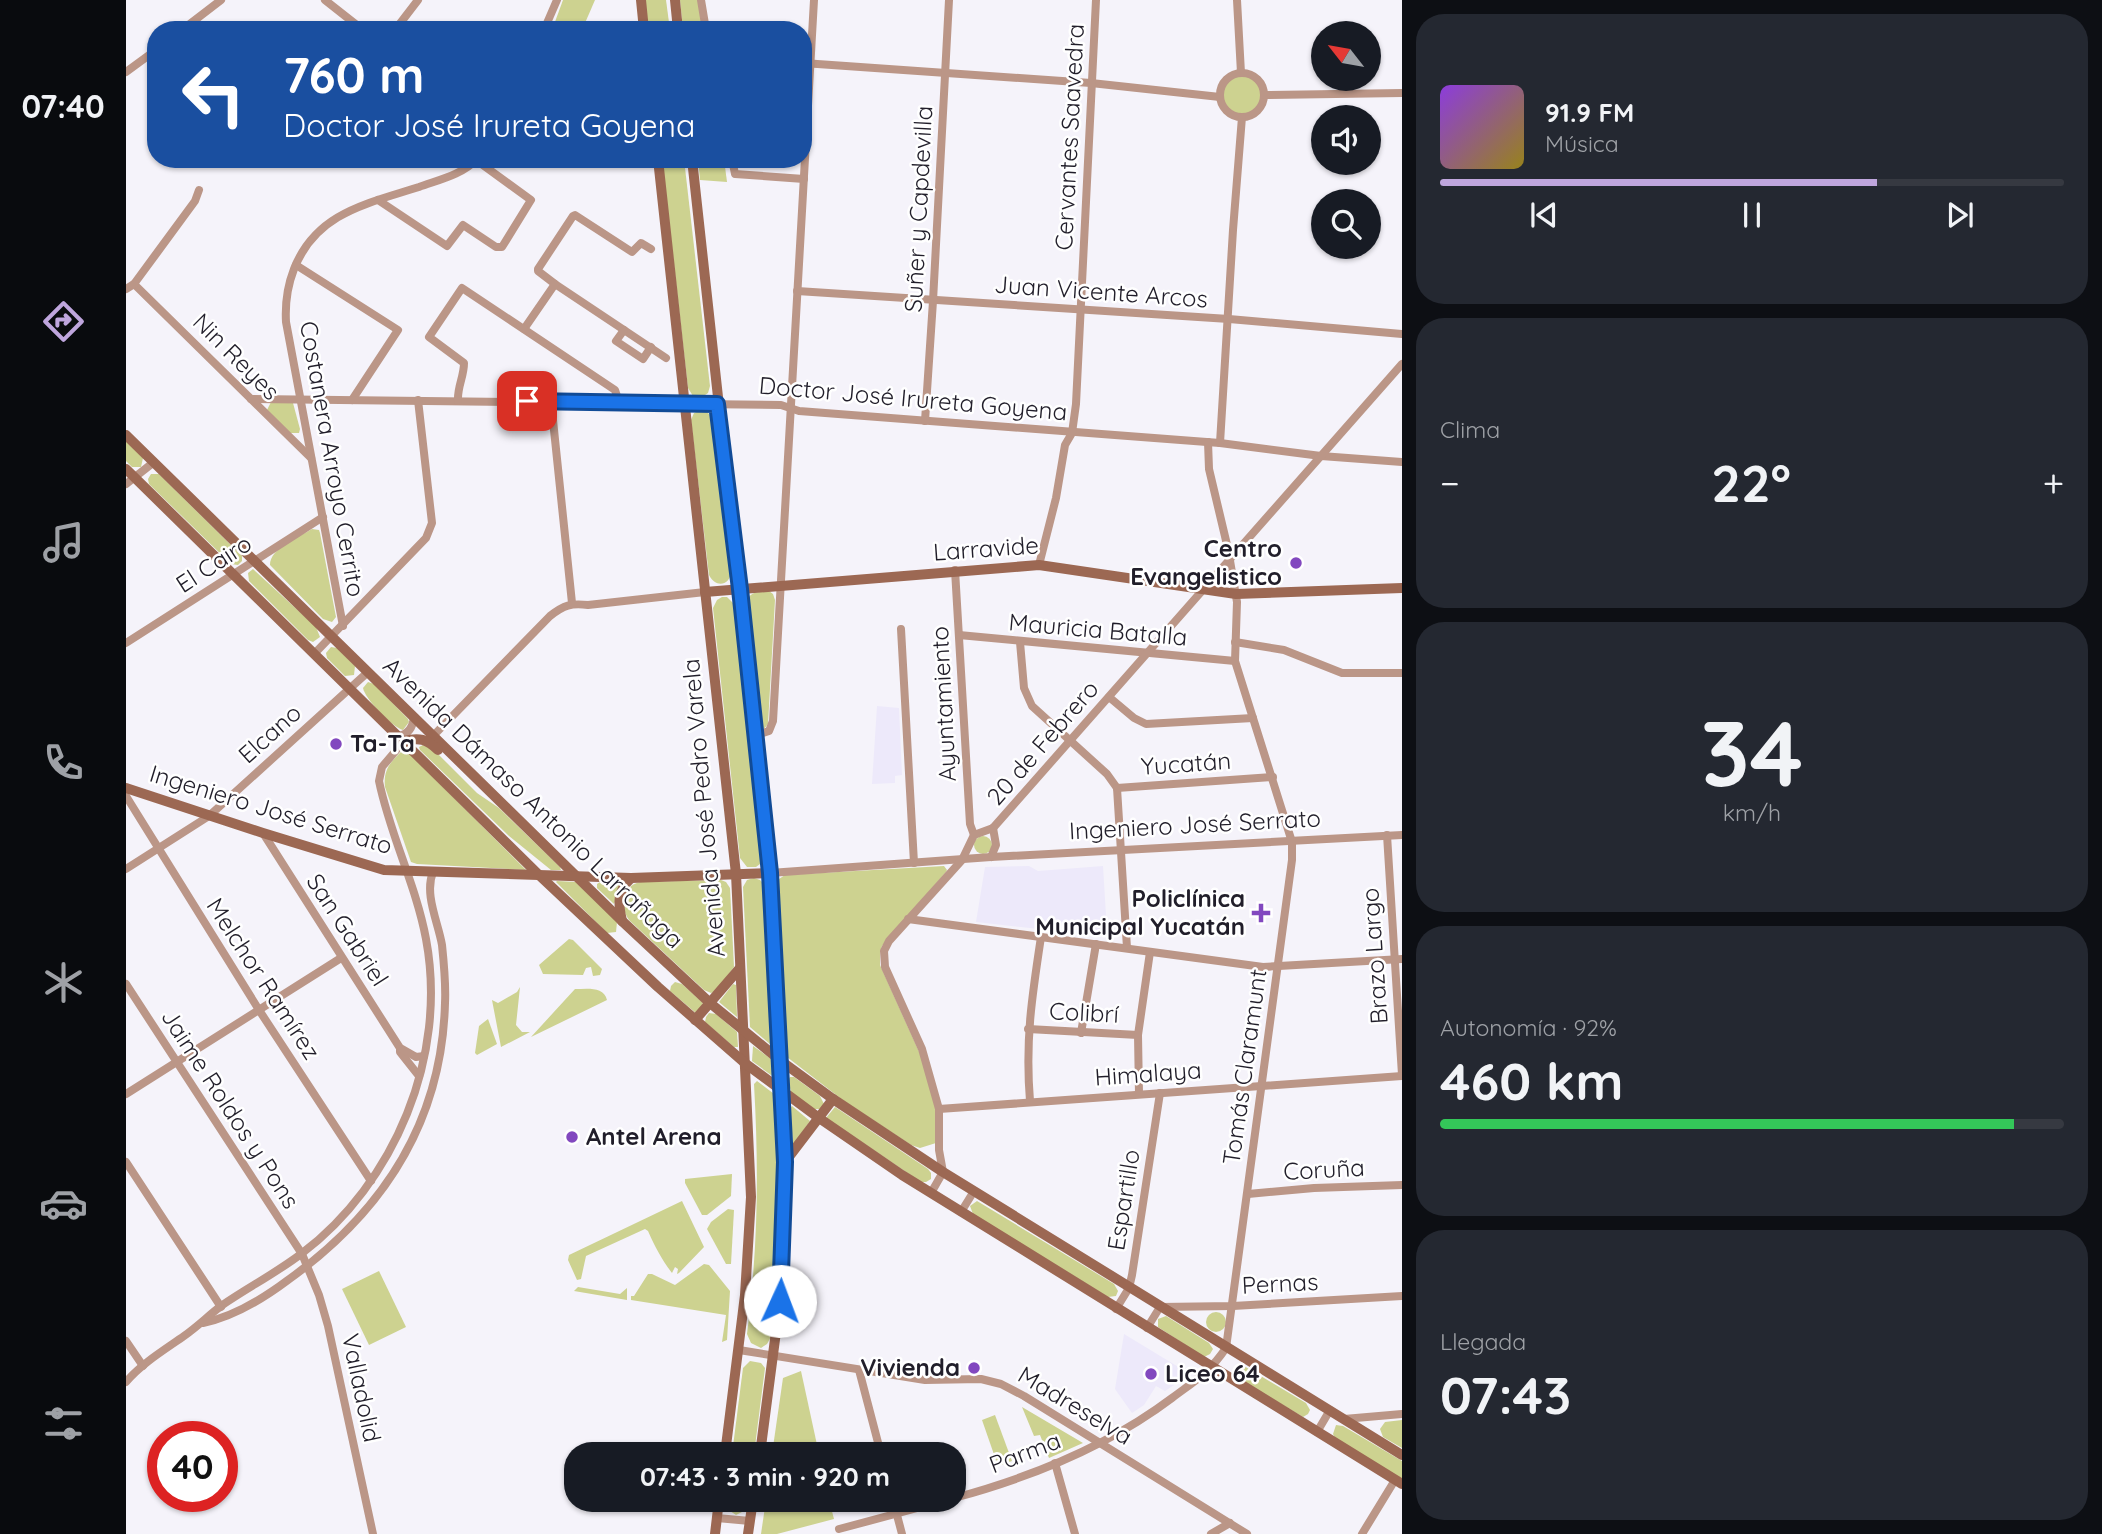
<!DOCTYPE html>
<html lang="es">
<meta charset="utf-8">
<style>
:root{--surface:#171b24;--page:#242831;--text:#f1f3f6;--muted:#9ea1a6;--line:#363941;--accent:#bfa6dd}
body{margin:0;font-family:Quicksand,sans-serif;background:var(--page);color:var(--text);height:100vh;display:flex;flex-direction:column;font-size:26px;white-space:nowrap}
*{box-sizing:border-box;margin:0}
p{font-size:23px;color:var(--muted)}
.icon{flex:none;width:38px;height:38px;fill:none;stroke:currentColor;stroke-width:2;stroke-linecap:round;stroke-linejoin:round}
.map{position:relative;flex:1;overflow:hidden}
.side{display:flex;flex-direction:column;gap:14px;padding:14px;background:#0d0f14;width:700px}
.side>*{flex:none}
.hud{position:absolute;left:21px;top:21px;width:665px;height:147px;border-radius:28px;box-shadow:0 2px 5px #0004;background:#1a4fa0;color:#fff;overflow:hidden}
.needle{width:46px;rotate:301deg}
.buttons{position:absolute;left:1185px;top:21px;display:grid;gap:14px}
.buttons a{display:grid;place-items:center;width:70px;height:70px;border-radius:50%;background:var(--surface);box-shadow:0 2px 5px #0004;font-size:35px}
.speed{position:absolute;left:21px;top:1421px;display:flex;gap:14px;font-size:35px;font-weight:700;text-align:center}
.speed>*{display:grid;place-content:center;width:91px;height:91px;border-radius:50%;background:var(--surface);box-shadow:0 2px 5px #0004;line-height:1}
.speed .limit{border:10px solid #d22;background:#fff;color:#111}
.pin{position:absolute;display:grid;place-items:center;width:60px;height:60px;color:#fff;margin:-30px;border-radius:14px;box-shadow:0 4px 10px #0006}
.me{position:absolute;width:77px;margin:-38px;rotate:2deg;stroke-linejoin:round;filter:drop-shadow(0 0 5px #0008)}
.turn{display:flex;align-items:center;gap:24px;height:147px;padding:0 21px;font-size:32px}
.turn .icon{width:91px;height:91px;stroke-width:2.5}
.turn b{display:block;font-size:49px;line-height:60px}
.big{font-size:52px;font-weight:700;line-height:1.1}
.side .tile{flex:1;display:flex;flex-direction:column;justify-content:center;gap:10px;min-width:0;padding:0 24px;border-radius:28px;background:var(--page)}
.side .dial{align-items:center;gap:0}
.dial b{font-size:91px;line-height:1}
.song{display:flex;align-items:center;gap:21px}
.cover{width:84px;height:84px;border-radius:10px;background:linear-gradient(135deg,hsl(270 70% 55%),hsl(50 70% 35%))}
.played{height:7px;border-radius:4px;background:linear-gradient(90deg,var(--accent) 70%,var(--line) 70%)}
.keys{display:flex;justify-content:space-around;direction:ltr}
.heat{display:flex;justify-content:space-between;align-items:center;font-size:38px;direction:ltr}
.charge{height:10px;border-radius:5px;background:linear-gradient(90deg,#34c759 92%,var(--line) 0)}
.trip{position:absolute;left:438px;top:1442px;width:402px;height:70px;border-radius:28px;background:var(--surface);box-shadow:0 2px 5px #0004;font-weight:700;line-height:70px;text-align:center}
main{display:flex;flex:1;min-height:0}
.tab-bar{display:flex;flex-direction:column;width:126px;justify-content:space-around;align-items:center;background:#090b0e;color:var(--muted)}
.tab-bar .icon{width:49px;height:49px}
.tab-bar .current{color:var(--accent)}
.tab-bar b{font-size:32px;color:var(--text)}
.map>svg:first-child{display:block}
.built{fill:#ede9fa}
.green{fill:#cdd290}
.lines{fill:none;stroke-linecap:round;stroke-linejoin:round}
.street{stroke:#bb9687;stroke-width:8}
.secondary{stroke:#9c6853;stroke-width:10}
.route-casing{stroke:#114b97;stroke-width:18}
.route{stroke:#1a73e8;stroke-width:12}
.poi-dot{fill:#8248bf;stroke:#fff;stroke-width:2.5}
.labels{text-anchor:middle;stroke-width:5;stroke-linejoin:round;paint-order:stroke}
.street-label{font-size:24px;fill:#211e2a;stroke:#fff}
.poi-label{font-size:24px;font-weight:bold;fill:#211e2a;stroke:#fff;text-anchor:end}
</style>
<main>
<nav class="tab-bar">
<b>07:40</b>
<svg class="icon current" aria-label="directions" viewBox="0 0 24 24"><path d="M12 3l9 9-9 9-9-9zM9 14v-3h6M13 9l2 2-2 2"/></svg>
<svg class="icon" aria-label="music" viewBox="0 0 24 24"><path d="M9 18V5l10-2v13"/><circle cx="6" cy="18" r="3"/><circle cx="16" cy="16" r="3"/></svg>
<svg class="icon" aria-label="phone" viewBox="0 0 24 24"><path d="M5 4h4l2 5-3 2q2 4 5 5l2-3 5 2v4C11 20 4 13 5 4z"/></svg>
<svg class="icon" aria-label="climate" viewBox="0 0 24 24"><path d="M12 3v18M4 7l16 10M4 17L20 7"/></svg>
<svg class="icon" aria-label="car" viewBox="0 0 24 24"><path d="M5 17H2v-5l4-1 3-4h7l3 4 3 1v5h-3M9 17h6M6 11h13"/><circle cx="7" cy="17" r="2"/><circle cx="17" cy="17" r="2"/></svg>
<svg class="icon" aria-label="filters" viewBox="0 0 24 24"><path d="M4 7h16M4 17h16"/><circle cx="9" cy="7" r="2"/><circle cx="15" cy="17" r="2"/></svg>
</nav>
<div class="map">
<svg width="1276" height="1534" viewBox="0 0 1276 1534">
<rect width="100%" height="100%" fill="#f5f3fa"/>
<g class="built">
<polygon points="751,706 773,708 776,775 769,776 769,783 746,784"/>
<polygon points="903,866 912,871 977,866 981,932 977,936 850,922 859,867"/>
<polygon points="998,1334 1059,1371 1060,1377 1039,1391 1030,1386 1018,1405 1006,1413 989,1389"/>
</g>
<g class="green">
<polygon points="437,0 469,0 456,30 426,30"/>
<polygon points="518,0 540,0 544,30 522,30"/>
<polygon points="554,0 572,0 577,30 557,30"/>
<circle cx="1116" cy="94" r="20"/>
<polygon points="536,159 558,159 584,386 582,393 576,397 567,396 562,388"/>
<polygon points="572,159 598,159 601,182 574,180"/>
<polygon points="145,402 167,403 174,429 173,433 164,433 141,410"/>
<path d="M578,409L587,418L605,572C604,586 589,588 583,575L565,420L568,413Z"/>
<polygon points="0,440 17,458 15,467 6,467 0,461"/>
<polygon points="25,474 33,474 116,556 116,561 112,565 105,564 23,484 22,479"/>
<path d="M186,529L193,530L194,533L210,617L206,622L197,619L144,565C144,548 173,537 186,529Z"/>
<polygon points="127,569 190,627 194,637 187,642 182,640 123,581 122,573"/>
<path d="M643,591L647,594L649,600L642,724L638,729L635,725L621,603C622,591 633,592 643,591Z"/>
<polygon points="596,597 601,597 608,604 637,854 634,864 630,867 621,867 614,858 587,608 591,600"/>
<polygon points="205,647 211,648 229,666 228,675 219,676 201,658 200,653"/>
<path d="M242,682L248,684L282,719L283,722L277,730C266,727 239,699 237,688Z"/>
<polygon points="297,745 307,749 351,793 373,808 434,867 435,870 425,870 383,836 294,750 293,747"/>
<path d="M275,752H282L400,870L291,864L285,862L259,787C257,771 264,762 275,752Z"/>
<circle cx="857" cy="845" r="9"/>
<polygon points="818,866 821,870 820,872 756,946 754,952 754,965 795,1056 810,1109 810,1143 794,1148 785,1145 718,1101 661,1057 651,886 653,879 659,875"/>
<polygon points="628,878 634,880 639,885 648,1042 645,1045 624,1027 617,887 621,880"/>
<path d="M595,880L600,882L604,888L608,967L590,991L585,993L578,990L503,920C493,906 496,886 514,882Z"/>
<polygon points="431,881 450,882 491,922 490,932 481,933 430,882"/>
<polygon points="474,882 496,882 488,904 471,888 471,884"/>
<polygon points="443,939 447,940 476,969 474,975 467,976 465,967 460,968 457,975 417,974 413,965"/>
<polygon points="549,982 556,984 577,1003 571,1014 544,991 545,986"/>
<polygon points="607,984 610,985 611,1017 593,1002"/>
<polygon points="394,987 390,1025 396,1032 404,1032 375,1047 366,1000 372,1003 391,992"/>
<path d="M449,989C461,989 478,986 481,1000L405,1037Z"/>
<polygon points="583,1013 590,1014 611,1032 612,1047 608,1047 579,1022 580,1017"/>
<polygon points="362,1019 371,1044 351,1055 349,1053 353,1026"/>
<polygon points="627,1046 648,1061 649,1078 626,1061"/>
<polygon points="664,1077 668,1077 694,1096 698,1104 695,1109 687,1109 665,1092 662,1080"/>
<path d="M631,1081L652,1097L654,1193L645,1337L641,1344L635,1348L625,1343L621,1334C632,1247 633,1172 628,1084Z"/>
<polygon points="666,1106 684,1121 667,1145 664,1108"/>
<polygon points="709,1107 802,1169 805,1173 805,1179 800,1182 795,1182 700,1118"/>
<polygon points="606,1174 605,1196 581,1215 576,1215 559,1183 559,1179"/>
<path d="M556,1201L578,1247L553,1273L551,1274L552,1269L549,1267L546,1273C536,1260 529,1247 522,1231L519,1229L460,1256L455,1279L451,1280L442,1260L443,1255Z"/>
<polygon points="851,1201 988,1284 992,1291 990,1296 982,1297 847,1214 844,1206"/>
<polygon points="602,1209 608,1210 605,1264 600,1264 581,1229 585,1222"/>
<polygon points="578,1264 583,1265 604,1291 601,1340 596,1342 600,1315 505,1300 505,1296 508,1296 522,1274 526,1274 549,1285"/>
<polygon points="253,1271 280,1327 243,1345 216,1289"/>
<polygon points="452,1287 494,1294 501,1288 501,1300 448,1291"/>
<circle cx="1090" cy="1322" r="10"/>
<polygon points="1040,1316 1083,1343 1087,1349 1084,1354 1078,1357 1032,1327 1032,1319"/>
<polygon points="624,1361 635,1363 639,1368 628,1454 606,1454 617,1368"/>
<polygon points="1118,1366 1180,1403 1184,1410 1182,1414 1177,1417 1112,1378 1110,1375 1111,1370"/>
<polygon points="675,1371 693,1454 646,1454 657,1378"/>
<polygon points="896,1407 957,1443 923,1458 914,1435 908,1436"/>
<polygon points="869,1415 886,1461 872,1466 856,1420"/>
<polygon points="1276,1420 1276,1448 1257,1437 1254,1429 1259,1422"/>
<polygon points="1210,1425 1217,1426 1276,1461 1276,1479 1209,1438 1207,1434"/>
<polygon points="599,1500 622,1500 618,1511 610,1515 601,1509"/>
<polygon points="640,1500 703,1500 708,1519 651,1534 635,1534"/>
</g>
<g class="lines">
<g class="street">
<polyline points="199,0 237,30"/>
<polyline points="575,0 580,30"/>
<polyline points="1111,0 1115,73"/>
<polyline points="56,30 95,0"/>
<polyline points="269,30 292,0"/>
<polyline points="418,30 431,0"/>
<polyline points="677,63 965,83 1094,97"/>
<polyline points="0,72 30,50"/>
<circle cx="1116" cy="95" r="22"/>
<polyline points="1138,95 1276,93"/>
<polyline points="606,159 609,174 678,179"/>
<polyline points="252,200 321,246 337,225 370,247 376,247 405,200 350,160"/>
<polyline points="170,265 272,330 226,400"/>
<polyline points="8,284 185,458"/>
<polyline points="429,284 540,358"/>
<polyline points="0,289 8,284 69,201 73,190"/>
<polyline points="671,291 1103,319 1276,334"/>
<polyline points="398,329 429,284 412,271 412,269 447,216 449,215 506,252 515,243 525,249"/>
<polyline points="498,330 490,341 517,359 525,347"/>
<polyline points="125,399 655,405 673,411 1094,443 1195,456 1276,462"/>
<path d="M332,401C331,387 338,377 338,363L303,337L336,288L489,390L493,402"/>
<polyline points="425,401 446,603"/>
<polyline points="799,421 807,301 823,0"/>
<polyline points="1094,443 1107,230 1116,117"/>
<polyline points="0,484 28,462"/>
<polyline points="913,565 930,498 939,445 946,433 950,404 970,0"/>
<polyline points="829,570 844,824 848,835"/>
<path d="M217,626L160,322C159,304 161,287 168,269C190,213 240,204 293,187C312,180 336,175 351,159"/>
<polyline points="775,629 788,863"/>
<polyline points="833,635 1109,661"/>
<polyline points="894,642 898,688 906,706 981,774 991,788"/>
<polyline points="1109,642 1158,650 1216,673 1276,673"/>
<polyline points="0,643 197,517"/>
<polyline points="189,653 300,538 306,523 292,400"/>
<polyline points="983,697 1008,718 1020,724 1127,718"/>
<path d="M273,736C283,734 287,726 288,717"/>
<path d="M307,736L424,616C438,605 445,603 462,605L579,592"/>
<polyline points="628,736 643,731 647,721 688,0"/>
<polyline points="991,788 1001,948"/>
<polyline points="991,788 1147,777"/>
<polyline points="0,796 133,1010 245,1181"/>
<polyline points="137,833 274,1048 274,1052 293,1076"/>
<polyline points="1261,835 1276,1075"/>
<polyline points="865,857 870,845 867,828"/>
<polyline points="0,869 83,816 242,672"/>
<polyline points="644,873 865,857 1276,835"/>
<polyline points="782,919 1137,967 1276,959"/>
<polyline points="0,984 176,1254 193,1295 202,1326 247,1534"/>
<polyline points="902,1029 1012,1035"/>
<polyline points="955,1033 970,944"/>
<polyline points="276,1049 290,1057 298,1056"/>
<polyline points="0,1094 215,958"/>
<polyline points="1013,1094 1012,1035 1024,952"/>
<path d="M904,1101C899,1041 906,996 915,937"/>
<polyline points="813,1109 1276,1076"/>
<polyline points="0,1162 95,1307"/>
<polyline points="805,1193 817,1172 813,1150 813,1109 796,1049 759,967 758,951 763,941 836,860 848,835 867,828 1276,364"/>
<polyline points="1122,1194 1188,1188 1276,1185"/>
<polyline points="835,1212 848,1191"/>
<polyline points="990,1309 1003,1288 1006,1275 1034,1093"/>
<path d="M77,1323C107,1317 138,1298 162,1280C257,1212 316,1122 319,1003C320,984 318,964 316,945C312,922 298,894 307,872"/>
<polyline points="1021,1328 1034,1307 1107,1306 1276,1296"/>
<polyline points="0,1341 17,1366"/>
<polyline points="613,1350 799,1380 855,1379 875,1384 898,1396 1121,1534"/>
<polyline points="733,1370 755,1454"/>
<path d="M0,1382C15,1364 38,1350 58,1336C71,1327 82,1316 95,1306C121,1288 150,1273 175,1254C269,1183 322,1056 300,939C290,885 264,835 253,781L256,767L278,741"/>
<polyline points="1218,1419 1276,1414"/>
<polyline points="1191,1432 1204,1410"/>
<polyline points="929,1463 949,1534"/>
<path d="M828,1498C906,1477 981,1447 1046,1398C1070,1380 1083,1373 1100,1348L1166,860V842L1109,661L1111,602L1102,549L1083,469L1082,442"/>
<polyline points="767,1500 776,1534"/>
<polyline points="591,1518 624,1521"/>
<polyline points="713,1529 821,1500"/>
<polyline points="1085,1534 1104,1523"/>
<polyline points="1236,1534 1269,1480"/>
</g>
<g class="secondary">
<polyline points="515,0 518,30"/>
<polyline points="549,0 552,30"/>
<polyline points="532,159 610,874 625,1197 619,1295 599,1454"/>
<polyline points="566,159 644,873 655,1061 659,1162 654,1301 634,1454"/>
<polyline points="0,435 496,921 584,1003 655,1061 707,1099 817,1172 1276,1455"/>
<polyline points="0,469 414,876 532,987 620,1064 693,1118 776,1175 1276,1484"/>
<polyline points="579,592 913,565 1110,594 1276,588"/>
<path d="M278,741C293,737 301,739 312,750"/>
<polyline points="0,788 137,833 258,870 505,878 644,873"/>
<path d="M496,921C492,904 491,891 505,878"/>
<polyline points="569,1020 614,968"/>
<polyline points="659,1162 707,1099"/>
<polyline points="589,1534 593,1500"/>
<polyline points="622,1534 627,1500"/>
</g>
</g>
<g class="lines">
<defs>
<polyline id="route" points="401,401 591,404 614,589 644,873 659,1162 654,1301"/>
</defs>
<use href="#route" class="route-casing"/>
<use href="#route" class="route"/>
</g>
<g class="poi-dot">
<circle cx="1170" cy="563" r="7"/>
<circle cx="210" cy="744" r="7"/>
<path d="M1131.5 902.5h7v7h7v7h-7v7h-7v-7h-7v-7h7z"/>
<circle cx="446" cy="1137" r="7"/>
<circle cx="848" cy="1368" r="7"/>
<circle cx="1025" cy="1374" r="7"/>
</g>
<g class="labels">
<g class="street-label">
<text transform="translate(944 137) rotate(-87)" y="8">Cervantes Saavedra</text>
<text transform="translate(793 209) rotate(-87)" y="8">Suñer y Capdevilla</text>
<text transform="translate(975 292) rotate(4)" y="8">Juan Vicente Arcos</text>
<text transform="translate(110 357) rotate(45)" y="8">Nin Reyes</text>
<text transform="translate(787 399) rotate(5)" y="8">Doctor José Irureta Goyena</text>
<text transform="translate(206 459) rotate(80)" y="8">Costanera Arroyo Cerrito</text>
<text transform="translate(860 549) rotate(-4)" y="8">Larravide</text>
<text transform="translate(88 564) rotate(-33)" y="8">El Cairo</text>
<text transform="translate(972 630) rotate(5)" y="8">Mauricia Batalla</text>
<text transform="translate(818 704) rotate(-93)" y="8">Ayuntamiento</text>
<text transform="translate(144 734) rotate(-42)" y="8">Elcano</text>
<text transform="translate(917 743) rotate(-49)" y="8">20 de Febrero</text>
<text transform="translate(1060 764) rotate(-4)" y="8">Yucatán</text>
<text transform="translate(407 803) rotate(44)" y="8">Avenida Dámaso Antonio Larrañaga</text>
<text transform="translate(578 808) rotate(-95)" y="8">Avenida José Pedro Varela</text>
<text transform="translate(145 810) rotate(17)" y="8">Ingeniero José Serrato</text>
<text transform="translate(1069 825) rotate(-3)" y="8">Ingeniero José Serrato</text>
<text transform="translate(221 930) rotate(57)" y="8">San Gabriel</text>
<text transform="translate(1249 956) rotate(-94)" y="8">Brazo Largo</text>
<text transform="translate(137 979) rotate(57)" y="8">Melchor Ramírez</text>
<text transform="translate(958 1013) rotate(3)" y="8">Colibrí</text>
<text transform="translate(1119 1067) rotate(-82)" y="8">Tomás Claramunt</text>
<text transform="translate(1022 1074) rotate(-4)" y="8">Himalaya</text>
<text transform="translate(104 1109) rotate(57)" y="8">Jaime Roldos y Pons</text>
<text transform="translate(1198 1170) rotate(-3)" y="8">Coruña</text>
<text transform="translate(998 1200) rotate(-81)" y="8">Espartillo</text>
<text transform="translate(1154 1284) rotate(-3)" y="8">Pernas</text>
<text transform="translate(235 1388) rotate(78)" y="8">Valladolid</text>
<text transform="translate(949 1406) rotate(31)" y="8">Madreselva</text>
<text transform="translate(899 1453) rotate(-21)" y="8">Parma</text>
</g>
<g class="poi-label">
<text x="1156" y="557">Centro<tspan x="1156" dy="28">Evangelistico</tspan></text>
<text x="224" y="752" text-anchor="start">Ta-Ta</text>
<text x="1119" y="907">Policlínica<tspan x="1119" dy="28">Municipal Yucatán</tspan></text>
<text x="460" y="1145" text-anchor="start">Antel Arena</text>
<text x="834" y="1376">Vivienda</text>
<text x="1039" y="1382" text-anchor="start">Liceo 64</text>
</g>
</g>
</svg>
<div class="buttons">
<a><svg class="needle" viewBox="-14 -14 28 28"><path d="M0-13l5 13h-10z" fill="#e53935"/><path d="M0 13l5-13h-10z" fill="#9ea1a6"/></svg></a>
<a><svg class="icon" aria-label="sound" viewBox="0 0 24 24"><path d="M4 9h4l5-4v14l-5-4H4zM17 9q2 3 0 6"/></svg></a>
<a><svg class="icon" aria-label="search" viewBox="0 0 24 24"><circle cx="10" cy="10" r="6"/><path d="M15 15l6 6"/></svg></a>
</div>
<div class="speed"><div class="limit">40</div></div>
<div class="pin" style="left:401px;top:401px;background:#d93025"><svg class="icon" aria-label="arrive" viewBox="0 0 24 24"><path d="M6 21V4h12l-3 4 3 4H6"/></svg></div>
<svg class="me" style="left:654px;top:1301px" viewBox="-20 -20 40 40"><circle r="19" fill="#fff"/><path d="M0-13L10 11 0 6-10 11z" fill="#1a73e8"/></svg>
<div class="trip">07:43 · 3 min · 920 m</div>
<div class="hud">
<div class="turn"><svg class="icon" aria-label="left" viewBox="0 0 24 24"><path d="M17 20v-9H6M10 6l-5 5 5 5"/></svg><div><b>760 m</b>Doctor José Irureta Goyena</div></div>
</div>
</div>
<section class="side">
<div class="tile">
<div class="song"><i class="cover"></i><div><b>91.9 FM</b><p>Música</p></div></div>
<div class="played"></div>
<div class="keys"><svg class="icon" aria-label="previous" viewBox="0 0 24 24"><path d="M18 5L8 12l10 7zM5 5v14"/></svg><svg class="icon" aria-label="pause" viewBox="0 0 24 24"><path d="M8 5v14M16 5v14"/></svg><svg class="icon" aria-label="next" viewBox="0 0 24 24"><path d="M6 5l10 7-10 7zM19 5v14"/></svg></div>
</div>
<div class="tile"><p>Clima</p>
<div class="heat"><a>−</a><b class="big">22°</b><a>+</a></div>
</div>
<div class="tile dial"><b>34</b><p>km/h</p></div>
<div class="tile"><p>Autonomía · 92%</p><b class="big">460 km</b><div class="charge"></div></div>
<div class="tile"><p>Llegada</p><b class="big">07:43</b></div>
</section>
</main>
